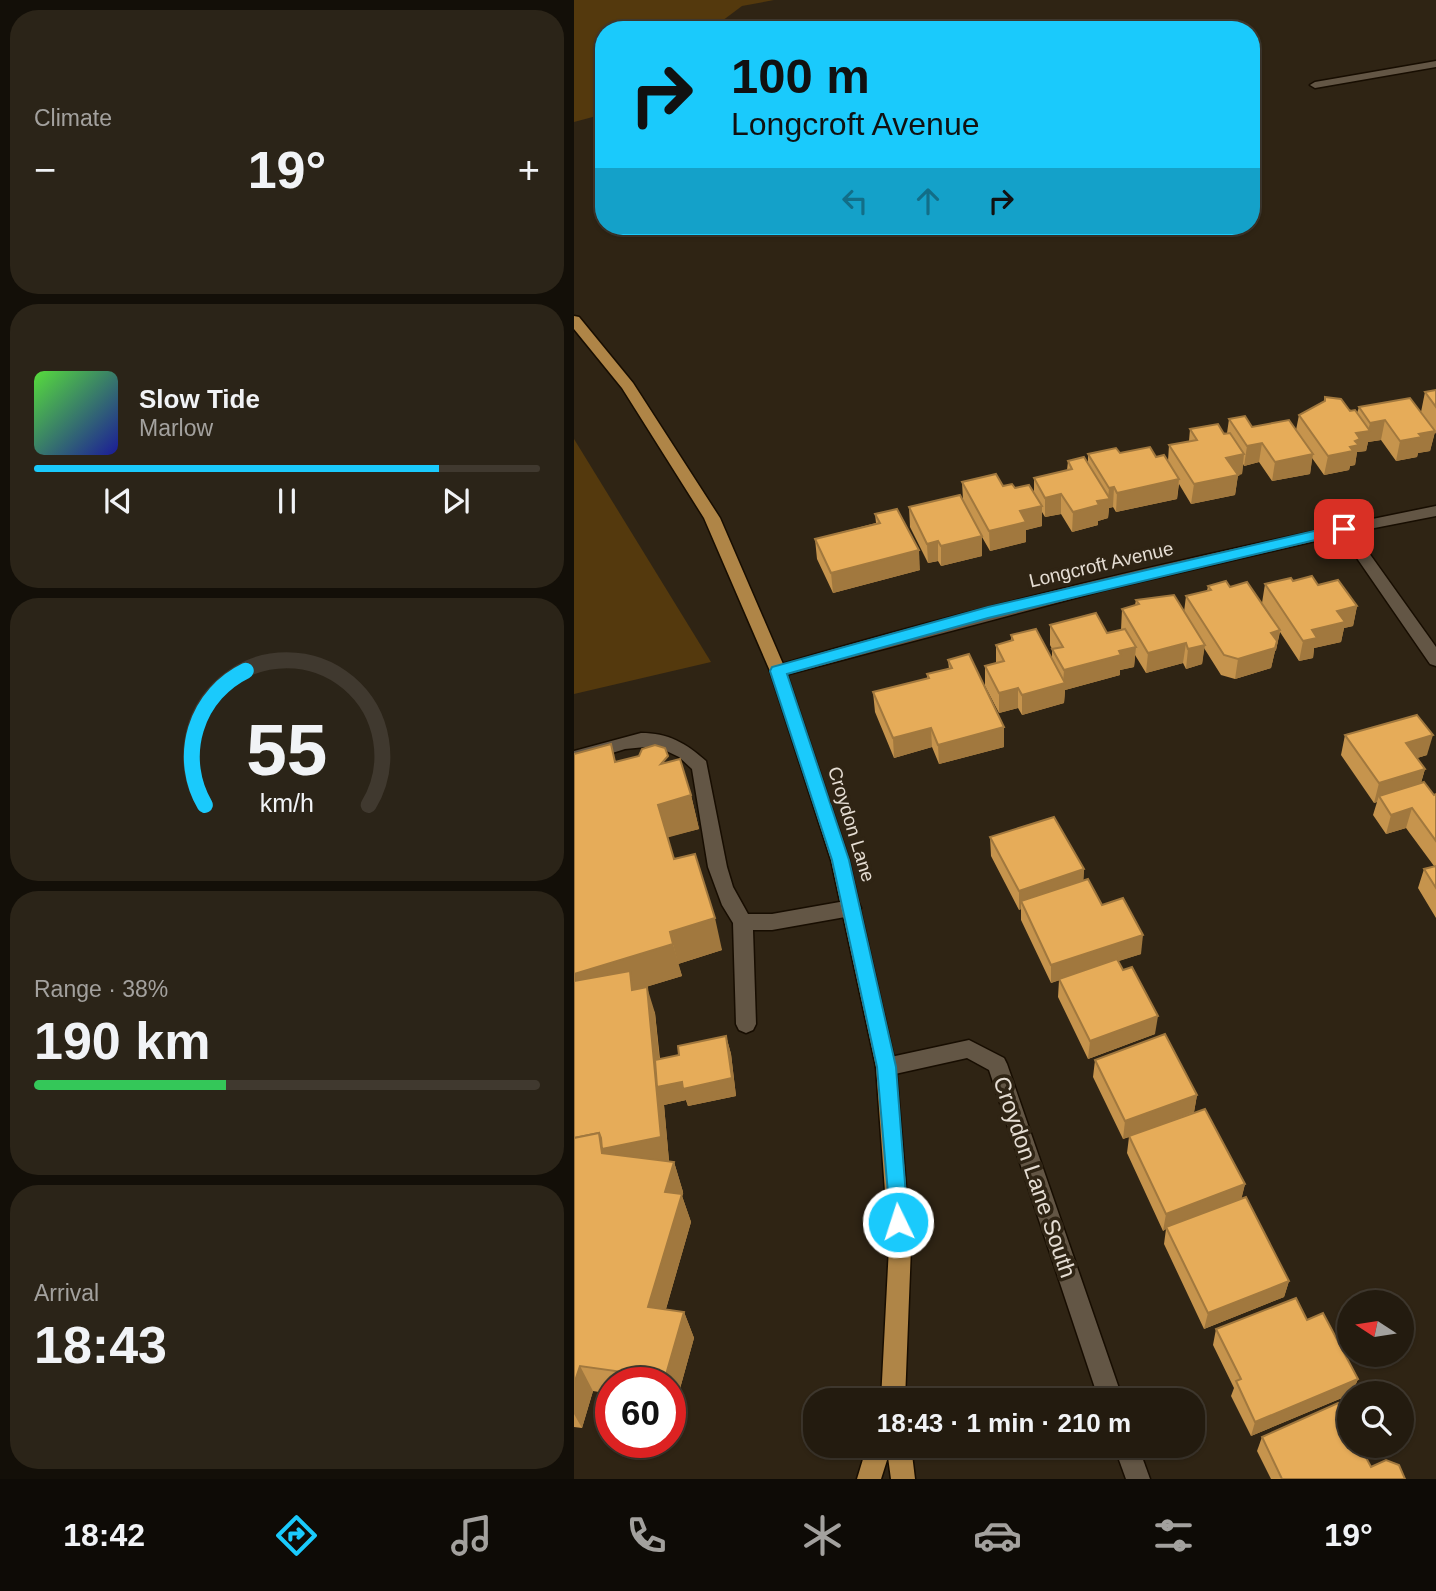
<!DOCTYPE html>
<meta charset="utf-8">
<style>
:root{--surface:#231b0f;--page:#2b2418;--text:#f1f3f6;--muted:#a3a19e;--line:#40392f;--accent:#1acafc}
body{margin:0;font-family:Helvetica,sans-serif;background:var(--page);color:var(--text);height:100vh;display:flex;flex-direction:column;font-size:26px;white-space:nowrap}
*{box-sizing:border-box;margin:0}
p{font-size:23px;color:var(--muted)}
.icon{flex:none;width:38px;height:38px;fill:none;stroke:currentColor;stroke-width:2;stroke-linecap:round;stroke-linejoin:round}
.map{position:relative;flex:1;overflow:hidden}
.side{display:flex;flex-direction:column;gap:10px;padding:10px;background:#130f08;width:574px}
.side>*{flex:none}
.hud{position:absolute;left:21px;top:21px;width:665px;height:214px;border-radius:28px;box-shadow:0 2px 5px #0004,0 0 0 2px var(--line);background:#1acafc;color:#111;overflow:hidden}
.needle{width:46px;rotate:282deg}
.fabs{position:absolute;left:763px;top:1290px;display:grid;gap:14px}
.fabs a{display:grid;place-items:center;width:77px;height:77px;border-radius:50%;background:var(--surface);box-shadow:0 2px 5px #0004,0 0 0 2px var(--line);font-size:35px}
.speed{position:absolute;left:21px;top:1367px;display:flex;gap:14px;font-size:35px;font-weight:700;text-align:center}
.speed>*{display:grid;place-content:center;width:91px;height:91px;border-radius:50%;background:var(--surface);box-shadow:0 2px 5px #0004,0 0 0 2px var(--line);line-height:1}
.speed .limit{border:10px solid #d22;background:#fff;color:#111}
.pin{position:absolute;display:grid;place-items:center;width:60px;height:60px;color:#fff;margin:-30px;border-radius:14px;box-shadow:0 4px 10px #0006}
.me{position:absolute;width:77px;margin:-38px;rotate:356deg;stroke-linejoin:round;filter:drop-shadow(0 0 5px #0008)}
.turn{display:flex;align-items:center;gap:24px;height:147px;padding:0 21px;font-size:32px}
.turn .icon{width:91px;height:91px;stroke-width:2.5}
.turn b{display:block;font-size:49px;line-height:60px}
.lanes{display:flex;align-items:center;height:66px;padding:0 21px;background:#0003;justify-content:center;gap:35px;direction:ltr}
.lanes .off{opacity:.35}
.big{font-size:52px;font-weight:700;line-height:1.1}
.side .card{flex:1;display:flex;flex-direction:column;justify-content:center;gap:10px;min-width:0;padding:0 24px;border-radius:28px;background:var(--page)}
.side .dial{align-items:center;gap:0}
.dial svg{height:182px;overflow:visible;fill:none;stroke:var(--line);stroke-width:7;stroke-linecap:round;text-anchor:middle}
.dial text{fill:var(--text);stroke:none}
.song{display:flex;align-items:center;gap:21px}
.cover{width:84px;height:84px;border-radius:10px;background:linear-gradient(135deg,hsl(110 70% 55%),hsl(240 70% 35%))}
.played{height:7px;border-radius:4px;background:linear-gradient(90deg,var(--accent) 80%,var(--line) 80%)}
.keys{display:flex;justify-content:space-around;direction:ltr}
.heat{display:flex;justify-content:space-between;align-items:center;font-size:38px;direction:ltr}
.charge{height:10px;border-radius:5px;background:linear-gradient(90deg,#34c759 38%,var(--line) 0)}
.trip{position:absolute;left:229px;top:1388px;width:402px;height:70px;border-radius:28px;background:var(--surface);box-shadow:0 2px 5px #0004,0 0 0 2px var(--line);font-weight:700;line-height:70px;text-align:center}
.menu{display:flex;height:112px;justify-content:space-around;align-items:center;background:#0e0b06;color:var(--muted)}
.menu .icon{width:49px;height:49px}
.menu .active{color:var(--accent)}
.menu b{font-size:32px;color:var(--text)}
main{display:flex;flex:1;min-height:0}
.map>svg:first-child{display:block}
.green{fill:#54390d}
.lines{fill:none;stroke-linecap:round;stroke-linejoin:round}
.minor-casing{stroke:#170d01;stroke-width:3}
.major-casing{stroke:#170d01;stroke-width:3}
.minor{fill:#635645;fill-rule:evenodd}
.major{fill:#af8547;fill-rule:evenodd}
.wall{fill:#c6944d}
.shaded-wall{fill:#a1783e}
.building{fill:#e6ac59;stroke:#a1783e;stroke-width:2}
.route{fill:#1acafc;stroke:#1183a4;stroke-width:2}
.labels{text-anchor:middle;stroke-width:7;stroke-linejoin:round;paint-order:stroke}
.street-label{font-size:19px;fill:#e5ddd3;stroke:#2f2414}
.near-street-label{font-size:23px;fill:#e5ddd3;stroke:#2f2414}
</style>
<main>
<section class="side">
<div class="card"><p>Climate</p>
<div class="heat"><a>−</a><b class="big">19°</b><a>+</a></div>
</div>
<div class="card">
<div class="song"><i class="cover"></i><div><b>Slow Tide</b><p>Marlow</p></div></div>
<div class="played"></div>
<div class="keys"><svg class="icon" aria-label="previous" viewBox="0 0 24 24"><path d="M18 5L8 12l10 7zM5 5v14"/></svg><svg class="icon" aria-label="pause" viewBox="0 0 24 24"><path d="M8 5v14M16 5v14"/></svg><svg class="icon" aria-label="next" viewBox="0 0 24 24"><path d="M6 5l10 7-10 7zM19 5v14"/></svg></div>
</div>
<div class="card dial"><svg viewBox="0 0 100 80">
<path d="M14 69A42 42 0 1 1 86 69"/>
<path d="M14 69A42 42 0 0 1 32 10" stroke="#1acafc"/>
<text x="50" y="56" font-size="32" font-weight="700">55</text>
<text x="50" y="72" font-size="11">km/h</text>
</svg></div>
<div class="card"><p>Range · 38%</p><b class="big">190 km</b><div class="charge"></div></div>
<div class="card"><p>Arrival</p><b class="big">18:43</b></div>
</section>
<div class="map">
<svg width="862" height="1479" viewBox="0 0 862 1479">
<rect width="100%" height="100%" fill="#2f2414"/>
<g class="green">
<polygon points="0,0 200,0 168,6 136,30 30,30 30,114 0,122"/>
<polygon points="0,439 137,662 0,694"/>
</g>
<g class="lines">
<defs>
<g id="minor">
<polygon points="862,61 862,67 741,88 736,85 741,82"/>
<path d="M862,506V516L780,532L862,647V666L856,664L767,535L531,590L204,677L196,671L198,667C416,602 639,551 862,506Z"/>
<path d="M67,733C94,733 112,743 132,761L153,867L159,887L174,914H198L277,900L284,902L287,908L284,914L277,916L198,930H179L182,1024L179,1030L172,1033L165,1030L162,1024L159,923L148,905L134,867L118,769L105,757L82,746L51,749L0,765V751Z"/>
<polygon points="395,1040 430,1058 433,1064 549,1400 525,1400 415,1070 393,1058 312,1076 305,1073 302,1067 305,1061 312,1058"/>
<polygon points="540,1446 564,1446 576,1479 552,1479"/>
</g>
<g id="major">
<polygon points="0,316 5,317 59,383 146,518 212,671 275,860 322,1067 337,1247 331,1400 307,1400 315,1247 302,1067 257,860 196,671 130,518 48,388 0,329"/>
<polygon points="293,1446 337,1446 341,1479 317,1479 314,1457 307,1479 283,1479"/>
</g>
</defs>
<use href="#minor" class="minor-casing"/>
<use href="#major" class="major-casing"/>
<use href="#minor" class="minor"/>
<use href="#major" class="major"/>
</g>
<g class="wall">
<polygon points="862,390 862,434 861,432 856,451 844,453 843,457 822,461 807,440 794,442 792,451 783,452 781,465 776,466 775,470 750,475 738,458 736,474 698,481 685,462 670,466 669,464 668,474 664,475 661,495 617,504 605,484 603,499 542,512 539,507 535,508 534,518 524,521 524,525 498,532 487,514 471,517 468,512 468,526 452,530 452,542 416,551 408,537 408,556 367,566 364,561 354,563 336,527 335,507 389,500 388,482 429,486 460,493 460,478 493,470 494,461 514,463 514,454 546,453 582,457 594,461 595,445 615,441 616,429 653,433 655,419 678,427 722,430 725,415 750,402 751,397 783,413 785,407 847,412 851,392"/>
<polygon points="301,514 346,570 259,593 243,559 241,539 302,523"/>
<polygon points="719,581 744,585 783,606 779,626 770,628 767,642 740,648 739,658 725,661 706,632 702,650 701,651 697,668 661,679 647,675 630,648 628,664 612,669 609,663 572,673 561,655 560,667 546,670 546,675 491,690 490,703 448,715 444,708 425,713 411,686 411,666 422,663 422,645 437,641 437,635 478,658 478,649 476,645 476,625 533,633 547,630 548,609 561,605 562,600 610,612 612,596 633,591 634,586 656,587 688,603 691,584"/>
<polygon points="374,660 430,747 365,764 358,747 320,758 301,712 299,692 353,679 353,674 375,669"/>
<polygon points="771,735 853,755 843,758 851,769 847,783 860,795 862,794 862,918 844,888 850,869 860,866 832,828 812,834 799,815 803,802 800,803 767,755"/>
<polygon points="0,754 42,762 95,762 117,795 125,829 93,837 100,859 148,950 104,964 108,976 68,988 81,1013 86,1059 105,1055 152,1036 157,1054 162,1096 114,1106 112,1100 90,1105 95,1161 92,1161 100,1162 109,1192 108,1196 117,1222 92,1309 110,1312 120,1338 102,1403 96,1402 96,1382 37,1382 37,1394 19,1391 8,1428 0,1427"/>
<polygon points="416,837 510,869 509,881 567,954 544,961 581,1034 514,1059 484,997 485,980 477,983 447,920 447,909 445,910 417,856"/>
<polygon points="521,1060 623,1095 620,1112 671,1184 667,1199 715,1281 710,1297 630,1329 590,1244 592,1229 589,1231 553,1153 555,1137 549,1139 519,1077"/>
<polygon points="733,1320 784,1379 778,1393 775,1393 775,1395 677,1436 657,1396 660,1388 639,1345 642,1329"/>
<polygon points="688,1437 797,1467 831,1479 697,1479 683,1451"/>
</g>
<g class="shaded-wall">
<polygon points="811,420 807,440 794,442 792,451 783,452 781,465 776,466 775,470 750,475 754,456 782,433 794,431 796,423"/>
<polygon points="861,431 856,451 844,453 843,457 822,461 826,441 845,434"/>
<polygon points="688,443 685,462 670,466 673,446"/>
<polygon points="670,454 668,474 650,478 652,458"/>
<polygon points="739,454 736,474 698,481 701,462"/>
<polygon points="664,475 661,495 617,504 620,484"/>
<polygon points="605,479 603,499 542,512 543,493"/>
<polygon points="540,487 539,507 535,508 534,518 524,521 524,525 498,532 499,512 523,501 534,499 535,488"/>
<polygon points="487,494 487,514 471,517 471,498"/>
<polygon points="468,506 468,526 452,530 452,542 416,551 415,531 446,511"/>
<polygon points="408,536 408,556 367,566 367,546"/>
<polygon points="364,541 364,561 354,563 353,544"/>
<polygon points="345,550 346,570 259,593 257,573"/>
<polygon points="783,606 779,626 770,628 767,642 740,648 739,658 725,661 729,641 738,630 763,611"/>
<polygon points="706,630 702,650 701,651 697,668 661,679 664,659 697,633"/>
<polygon points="612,643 609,663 572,673 574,653"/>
<polygon points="631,645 628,664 612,669 614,649"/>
<polygon points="562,647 560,667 546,670 546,675 491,690 490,703 448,715 448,695 489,684 490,670 545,651"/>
<polygon points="444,688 444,708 425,713 425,693"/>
<polygon points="430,727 430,747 365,764 364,745"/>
<polygon points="357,728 358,747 320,758 319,738"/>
<polygon points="859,735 853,755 827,763 832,743"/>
<polygon points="851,769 845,789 805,796 803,802 800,803 805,783"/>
<polygon points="117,795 125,829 92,838 84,805"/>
<polygon points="838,808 832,828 812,834 817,815"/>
<polygon points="510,869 509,888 447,901 447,909 445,910 445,891"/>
<polygon points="141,918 148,950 104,964 96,932"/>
<polygon points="569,935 567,954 477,983 477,965"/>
<polygon points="99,944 108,976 0,1009 0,974"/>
<polygon points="73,987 81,1013 88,1086 152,1036 157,1054 162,1096 114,1106 112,1100 90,1105 95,1161 38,1173 0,1170 25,1133"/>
<polygon points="584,1016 581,1034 514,1059 516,1041"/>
<polygon points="623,1095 620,1112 549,1139 551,1121"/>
<polygon points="100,1162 109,1192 108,1196 117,1222 85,1333 74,1307 91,1192"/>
<polygon points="671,1184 667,1201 592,1227 592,1229 589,1231 592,1214"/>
<polygon points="715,1281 710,1297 630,1329 634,1313"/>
<polygon points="110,1312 120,1338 102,1403 96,1389 96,1382 93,1382 91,1378"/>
<polygon points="6,1366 19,1391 8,1428 0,1414 0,1384"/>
<polygon points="784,1379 778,1393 775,1393 775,1395 677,1436 681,1422"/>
</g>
<g class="building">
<polygon points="862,390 862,407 851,392"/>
<polygon points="751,397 767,399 776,411 781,410 796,431 782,433 786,439 781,441 785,445 776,447 779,451 754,456 725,415 751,401"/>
<polygon points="836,398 861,431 845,434 848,437 826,441 811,420 796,423 785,407"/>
<polygon points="671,416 678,427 715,420 739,454 701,462 688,443 673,446 655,419"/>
<polygon points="644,424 650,434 656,433 670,454 652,458 664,475 620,484 595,445 623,440 616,429"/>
<polygon points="576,447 582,457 590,455 605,479 543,493 540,487 535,488 514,454 542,448 546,453"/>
<polygon points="510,457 536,499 523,501 525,505 499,512 487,494 471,498 460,478 498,469 494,461"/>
<polygon points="422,474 429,486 438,484 441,488 455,485 468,506 446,511 452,522 415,531 388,482"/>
<polygon points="386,495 408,536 367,546 364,541 353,544 335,507"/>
<polygon points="323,509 345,550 257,573 241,539 306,523 301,514"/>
<polygon points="738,576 744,585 764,580 783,606 763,611 771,622 738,630 743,638 729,641 691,584 717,578 719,581"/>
<polygon points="652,581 656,587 673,582 706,630 697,633 703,641 701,648 664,659 650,655 612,596 637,590 634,586"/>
<polygon points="600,595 631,645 614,649 612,643 574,653 548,609 565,604 562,600"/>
<polygon points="522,613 533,633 551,629 562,647 545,651 547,655 490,670 478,649 489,647 476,625"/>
<polygon points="462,629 491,683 448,695 444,688 425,693 411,666 430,661 422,645 439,640 437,635"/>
<polygon points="395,654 430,727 364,745 357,728 319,738 299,692 355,678 353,674 378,668 374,660"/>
<polygon points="843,715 859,735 832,743 851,769 805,783 771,735"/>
<polygon points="37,744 41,762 65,756 68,749 81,745 91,748 94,756 87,764 106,759 117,795 84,805 100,859 121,854 141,918 96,932 99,944 0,974 0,754"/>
<polygon points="850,782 860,795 862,794 862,841 838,808 817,815 805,796"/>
<polygon points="480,817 510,869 445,891 416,837"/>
<polygon points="862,866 862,888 850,869"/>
<polygon points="514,879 528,905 549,898 569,935 477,965 447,901"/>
<polygon points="543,959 549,970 558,967 584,1016 516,1041 485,979"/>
<polygon points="56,971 58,990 73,987 87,1137 28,1149 27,1138 25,1133 0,1138 0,981"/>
<polygon points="591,1034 623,1095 551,1121 521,1060"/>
<polygon points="152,1036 158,1078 109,1089 108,1082 83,1087 81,1060 105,1055 104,1046"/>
<polygon points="631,1109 671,1184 592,1214 555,1136"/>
<polygon points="25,1133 28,1153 100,1162 91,1192 108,1194 74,1307 110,1312 91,1378 6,1366 0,1384 0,1138"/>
<polygon points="672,1197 715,1281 634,1313 592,1227"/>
<polygon points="722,1298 733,1320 749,1313 784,1379 681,1422 662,1381 667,1379 642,1329"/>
<polygon points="764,1403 775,1426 775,1446 786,1446 797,1467 812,1460 825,1465 831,1479 708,1479 688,1437"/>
</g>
<polygon class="route" points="770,524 775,525 775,532 414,618 213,674 275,860 322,1067 334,1222 331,1228 324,1231 317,1228 303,1067 258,860 196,671 198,667 414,607"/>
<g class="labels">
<g class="street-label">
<text transform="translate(527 564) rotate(-13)" y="7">Longcroft Avenue</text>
<text transform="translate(278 824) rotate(73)" y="7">Croydon Lane</text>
</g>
<g class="near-street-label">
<text transform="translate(461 1177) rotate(71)" y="8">Croydon Lane South</text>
</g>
</g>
</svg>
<div class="fabs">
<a><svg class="needle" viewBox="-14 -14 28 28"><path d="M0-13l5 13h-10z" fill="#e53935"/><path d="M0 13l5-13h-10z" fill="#a3a19e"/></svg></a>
<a><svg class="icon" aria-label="search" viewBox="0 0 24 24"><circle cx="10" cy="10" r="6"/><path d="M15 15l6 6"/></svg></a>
</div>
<div class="speed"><div class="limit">60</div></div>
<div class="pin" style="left:770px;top:529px;background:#d93025"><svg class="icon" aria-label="arrive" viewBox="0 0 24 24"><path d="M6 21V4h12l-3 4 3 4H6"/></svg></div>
<svg class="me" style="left:324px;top:1222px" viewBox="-20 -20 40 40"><circle r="17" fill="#1acafc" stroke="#fff" stroke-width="3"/><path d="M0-11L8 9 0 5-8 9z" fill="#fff"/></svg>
<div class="trip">18:43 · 1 min · 210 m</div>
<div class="hud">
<div class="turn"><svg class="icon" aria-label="right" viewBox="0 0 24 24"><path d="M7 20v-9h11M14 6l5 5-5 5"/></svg><div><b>100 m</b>Longcroft Avenue</div></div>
<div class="lanes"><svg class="icon off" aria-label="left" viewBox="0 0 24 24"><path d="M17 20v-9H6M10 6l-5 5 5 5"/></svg><svg class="icon off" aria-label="ahead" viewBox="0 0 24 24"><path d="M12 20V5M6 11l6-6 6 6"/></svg><svg class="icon" aria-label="right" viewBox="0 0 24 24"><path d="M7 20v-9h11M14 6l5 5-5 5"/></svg></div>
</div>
</div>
</main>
<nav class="menu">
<b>18:42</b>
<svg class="icon active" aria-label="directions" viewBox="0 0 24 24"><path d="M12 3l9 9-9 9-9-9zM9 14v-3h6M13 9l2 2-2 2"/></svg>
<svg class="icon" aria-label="music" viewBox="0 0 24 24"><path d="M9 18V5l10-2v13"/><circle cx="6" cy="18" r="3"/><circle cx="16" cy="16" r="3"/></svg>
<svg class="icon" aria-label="phone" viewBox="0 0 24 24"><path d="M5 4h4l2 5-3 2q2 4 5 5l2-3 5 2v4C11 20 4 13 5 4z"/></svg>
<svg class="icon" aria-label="climate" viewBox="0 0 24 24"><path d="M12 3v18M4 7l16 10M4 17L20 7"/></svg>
<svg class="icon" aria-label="car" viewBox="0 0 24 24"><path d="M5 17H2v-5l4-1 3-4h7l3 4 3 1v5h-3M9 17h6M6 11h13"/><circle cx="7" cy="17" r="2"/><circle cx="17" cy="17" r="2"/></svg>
<svg class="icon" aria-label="filters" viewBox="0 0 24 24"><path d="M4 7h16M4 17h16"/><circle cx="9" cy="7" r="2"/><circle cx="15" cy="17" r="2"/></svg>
<b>19°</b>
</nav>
